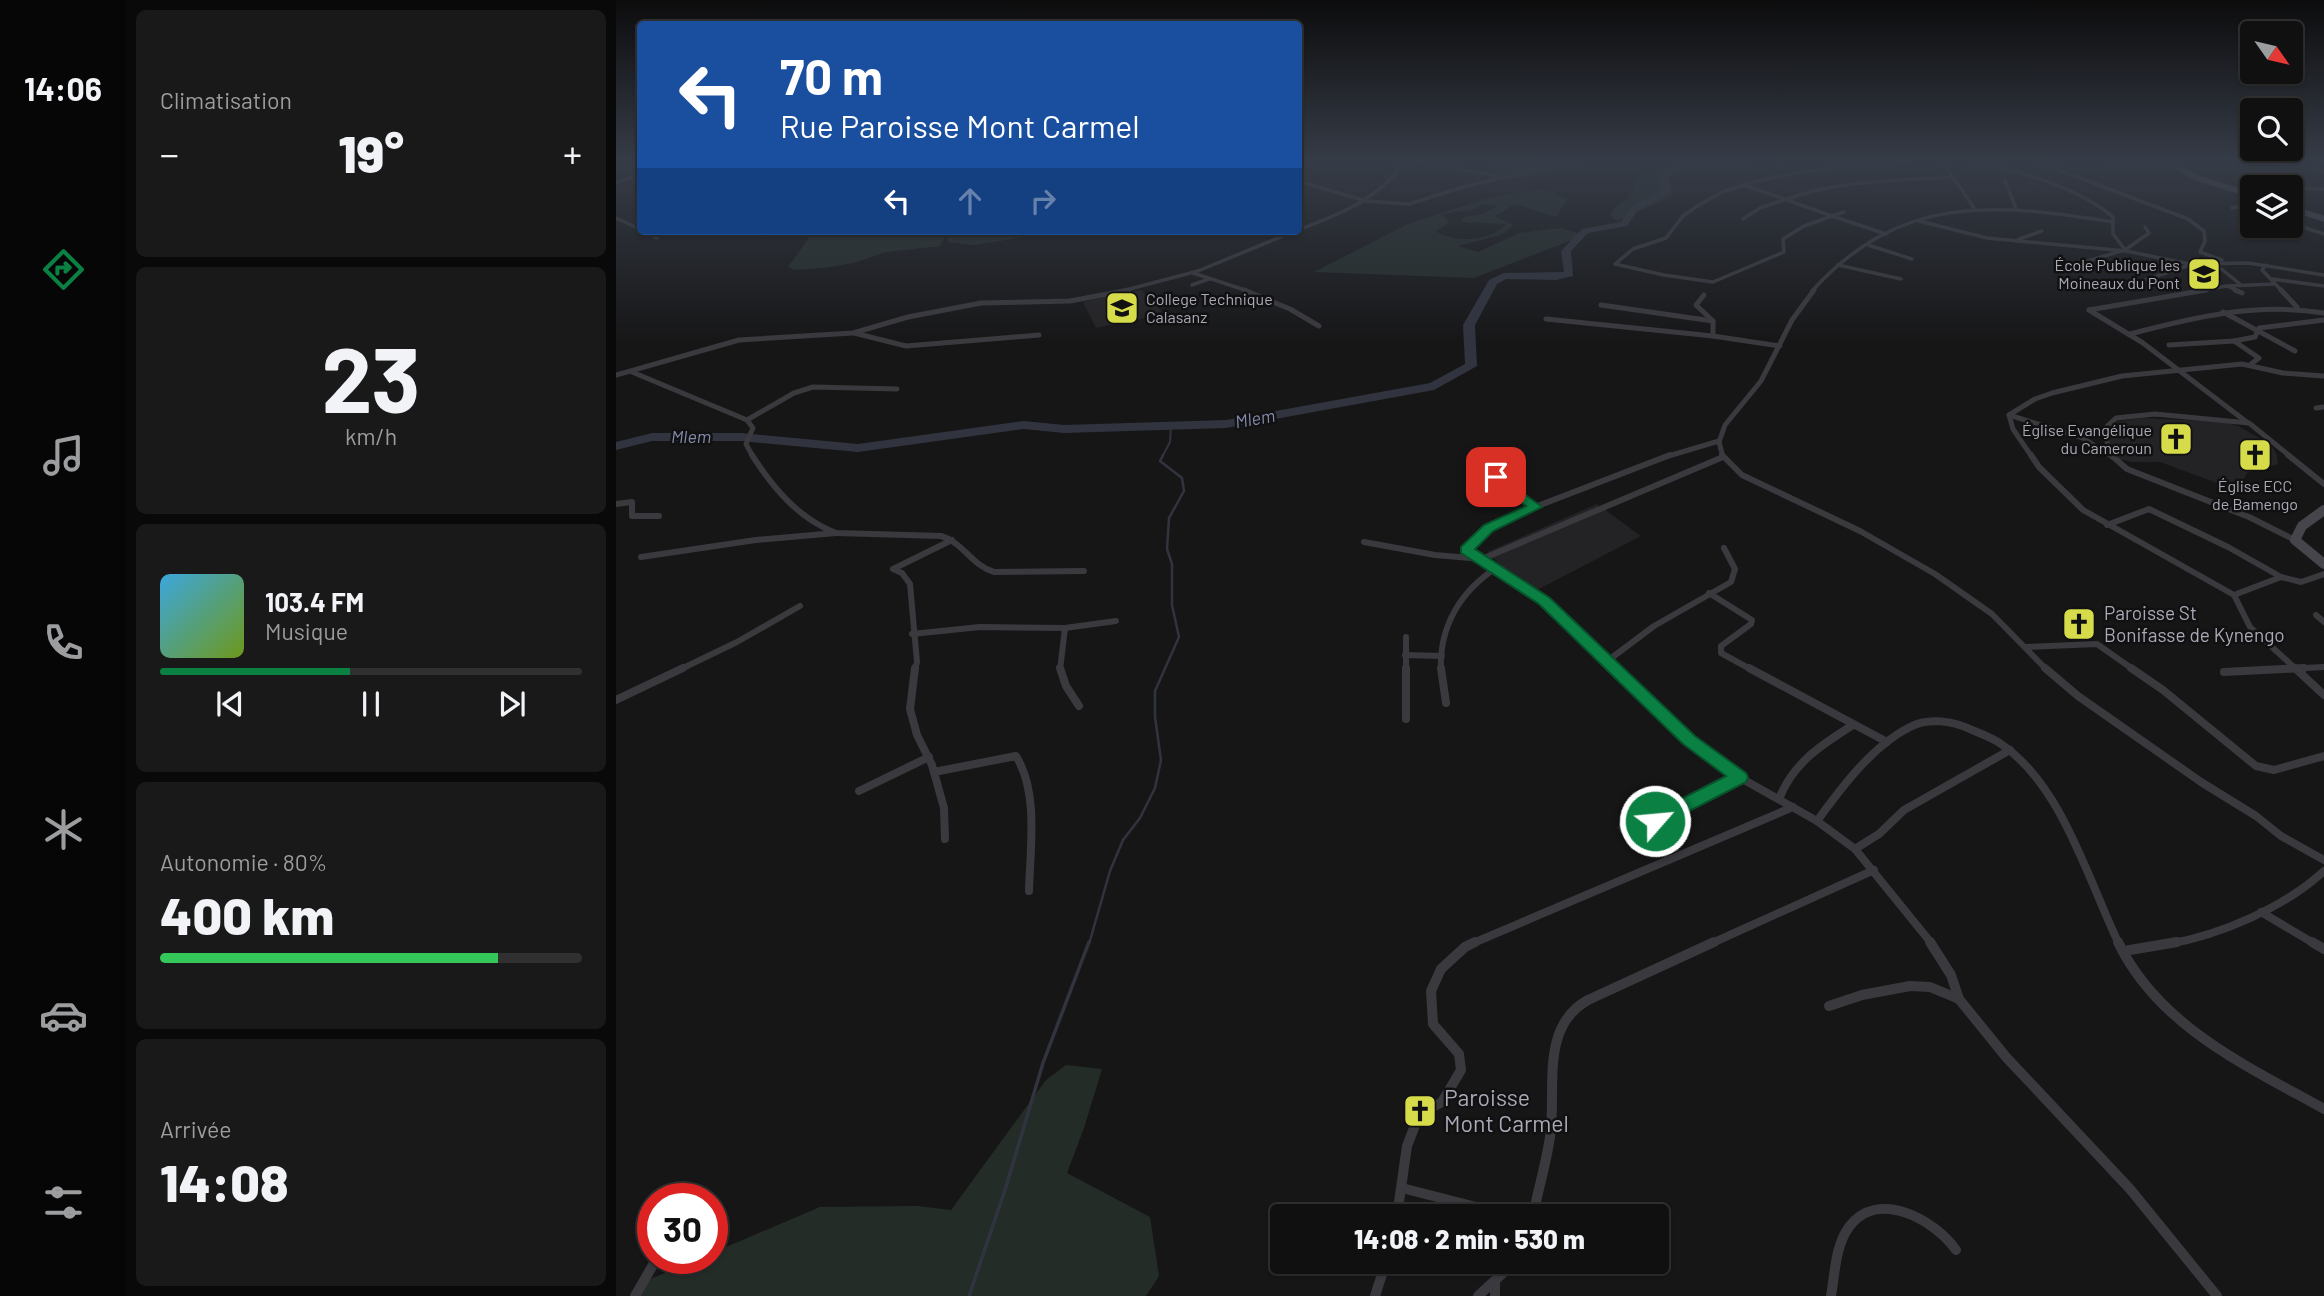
<!DOCTYPE html>
<html lang="fr">
<meta charset="utf-8">
<style>
:root{--surface:#101011;--page:#19191a;--text:#f1f3f6;--muted:#9c9d9f;--line:#303031;--accent:#0b8043}
body{margin:0;font-family:Barlow,sans-serif;background:var(--page);color:var(--text);height:100vh;display:flex;flex-direction:column;font-size:26px;white-space:nowrap}
*{box-sizing:border-box;margin:0}
p{font-size:23px;color:var(--muted)}
.icon{flex:none;width:38px;height:38px;fill:none;stroke:currentColor;stroke-width:2;stroke-linecap:round;stroke-linejoin:round}
.map{position:relative;flex:1;overflow:hidden}
.drawer{display:flex;flex-direction:column;gap:10px;padding:10px;background:#090909;width:490px}
.drawer>*{flex:none}
.hud{position:absolute;left:21px;top:21px;width:665px;height:214px;border-radius:7px;box-shadow:0 2px 5px #0004,0 0 0 2px var(--line);background:#1a4fa0;color:#fff;overflow:hidden}
.needle{width:46px;rotate:124deg}
.fabs{position:absolute;left:1624px;top:21px;display:grid;gap:14px}
.fabs a{display:grid;place-items:center;width:63px;height:63px;border-radius:7px;background:var(--surface);box-shadow:0 2px 5px #0004,0 0 0 2px var(--line);font-size:35px}
.speed{position:absolute;left:21px;top:1183px;display:flex;gap:14px;font-size:35px;font-weight:700;text-align:center}
.speed>*{display:grid;place-content:center;width:91px;height:91px;border-radius:50%;background:var(--surface);box-shadow:0 2px 5px #0004,0 0 0 2px var(--line);line-height:1}
.speed .limit{border:10px solid #d22;background:#fff;color:#111}
.pin{position:absolute;display:grid;place-items:center;width:60px;height:60px;color:#fff;margin:-30px;border-radius:14px;box-shadow:0 4px 10px #0006}
.me{position:absolute;width:77px;margin:-38px;rotate:63deg;stroke-linejoin:round;filter:drop-shadow(0 0 5px #0008)}
.turn{display:flex;align-items:center;gap:24px;height:147px;padding:0 28px;font-size:32px}
.turn .icon{width:91px;height:91px;stroke-width:2.5}
.turn b{display:block;font-size:49px;line-height:60px}
.lanes{display:flex;align-items:center;height:66px;padding:0 28px;background:#0003;justify-content:center;gap:35px;direction:ltr}
.lanes .off{opacity:.35}
.big{font-size:52px;font-weight:800;line-height:1.1}
.drawer .tile{flex:1;display:flex;flex-direction:column;justify-content:center;gap:10px;min-width:0;padding:0 24px;border-radius:10px;background:var(--page)}
.drawer .dial{align-items:center;gap:0}
.dial b{font-size:91px;line-height:1}
.song{display:flex;align-items:center;gap:21px}
.cover{width:84px;height:84px;border-radius:10px;background:linear-gradient(135deg,hsl(200 70% 55%),hsl(80 70% 35%))}
.played{height:7px;border-radius:4px;background:linear-gradient(90deg,var(--accent) 45%,var(--line) 45%)}
.keys{display:flex;justify-content:space-around;direction:ltr}
.heat{display:flex;justify-content:space-between;align-items:center;font-size:38px;direction:ltr}
.charge{height:10px;border-radius:5px;background:linear-gradient(90deg,#34c759 80%,var(--line) 0)}
.trip{position:absolute;left:654px;top:1204px;width:399px;height:70px;border-radius:7px;background:var(--surface);box-shadow:0 2px 5px #0004,0 0 0 2px var(--line);font-weight:800;line-height:70px;text-align:center}
main{display:flex;flex:1;min-height:0}
.menu{display:flex;flex-direction:column;width:126px;justify-content:space-around;align-items:center;background:#060607;color:var(--muted)}
.menu .icon{width:49px;height:49px}
.menu .current{color:var(--accent)}
.menu b{font-size:32px;color:var(--text)}
.map>svg:first-child{display:block}
.built{fill:#232224}
.green{fill:#242c28;fill-rule:evenodd}
.lines{fill:none;stroke-linecap:round;stroke-linejoin:round}
.stream-far2{stroke:#31343f;stroke-width:2}
.stream-far1{stroke:#31343f;stroke-width:2.5}
.stream{stroke:#31343f;stroke-width:3.5}
.river{fill:#31343f;fill-rule:evenodd}
.street-far4{stroke:#3a393e;stroke-width:3.5}
.street-far3{stroke:#3a393e;stroke-width:5}
.street-far2{stroke:#3a393e;stroke-width:6}
.street-far1{stroke:#3a393e;stroke-width:8}
.street{stroke:#3a393e;stroke-width:10}
.secondary-far1{stroke:#46454c;stroke-width:6}
.secondary{stroke:#46454c;stroke-width:10}
.route{fill:#0b8043;stroke:#07532c;stroke-width:2}
.labels{text-anchor:middle;stroke-width:5;stroke-linejoin:round;paint-order:stroke}
.far-poi-label{font-size:16px;fill:#aaa9b6;stroke:#111112;text-anchor:end}
.far-water-label{font-size:18px;font-style:italic;fill:#858bad;stroke:#111112}
.poi-label{font-size:19px;fill:#aaa9b6;stroke:#111112;text-anchor:start}
.near-poi-label{font-size:23px;fill:#aaa9b6;stroke:#111112;text-anchor:start}
</style>
<main>
<nav class="menu">
<b>14:06</b>
<svg class="icon current" aria-label="directions" viewBox="0 0 24 24"><path d="M12 3l9 9-9 9-9-9zM9 14v-3h6M13 9l2 2-2 2"/></svg>
<svg class="icon" aria-label="music" viewBox="0 0 24 24"><path d="M9 18V5l10-2v13"/><circle cx="6" cy="18" r="3"/><circle cx="16" cy="16" r="3"/></svg>
<svg class="icon" aria-label="phone" viewBox="0 0 24 24"><path d="M5 4h4l2 5-3 2q2 4 5 5l2-3 5 2v4C11 20 4 13 5 4z"/></svg>
<svg class="icon" aria-label="climate" viewBox="0 0 24 24"><path d="M12 3v18M4 7l16 10M4 17L20 7"/></svg>
<svg class="icon" aria-label="car" viewBox="0 0 24 24"><path d="M5 17H2v-5l4-1 3-4h7l3 4 3 1v5h-3M9 17h6M6 11h13"/><circle cx="7" cy="17" r="2"/><circle cx="17" cy="17" r="2"/></svg>
<svg class="icon" aria-label="filters" viewBox="0 0 24 24"><path d="M4 7h16M4 17h16"/><circle cx="9" cy="7" r="2"/><circle cx="15" cy="17" r="2"/></svg>
</nav>
<section class="drawer">
<div class="tile"><p>Climatisation</p>
<div class="heat"><a>−</a><b class="big">19°</b><a>+</a></div>
</div>
<div class="tile dial"><b>23</b><p>km/h</p></div>
<div class="tile">
<div class="song"><i class="cover"></i><div><b>103.4 FM</b><p>Musique</p></div></div>
<div class="played"></div>
<div class="keys"><svg class="icon" aria-label="previous" viewBox="0 0 24 24"><path d="M18 5L8 12l10 7zM5 5v14"/></svg><svg class="icon" aria-label="pause" viewBox="0 0 24 24"><path d="M8 5v14M16 5v14"/></svg><svg class="icon" aria-label="next" viewBox="0 0 24 24"><path d="M6 5l10 7-10 7zM19 5v14"/></svg></div>
</div>
<div class="tile"><p>Autonomie · 80%</p><b class="big">400 km</b><div class="charge"></div></div>
<div class="tile"><p>Arrivée</p><b class="big">14:08</b></div>
</section>
<div class="map">
<svg width="1708" height="1296" viewBox="0 0 1708 1296">
<rect width="100%" height="100%" fill="#161617"/>
<g class="built">
<polygon points="525,290 548,314 480,328 467,302"/>
<polygon points="1527,418 1608,422 1622,426 1654,444 1661,455 1662,464 1631,473 1625,485 1606,485 1544,462 1515,462 1504,459 1495,450 1491,437 1496,422"/>
<polygon points="981,504 1025,536 921,590 893,573 871,552"/>
<polygon points="1029,816 1048,840 1019,851 1000,827"/>
</g>
<g class="green">
<polygon points="871,162 934,162 938,169 957,170 953,162 961,162 965,168 956,171 886,180"/>
<path d="M1077,162H1134C1129,164 1124,167 1119,169C1099,175 1057,161 1047,186L1057,192L1054,197L1001,221L994,215L999,207L1013,197L1024,176Z"/>
<path d="M915,190H933L952,199L940,217L899,204L879,216L897,225L887,234L842,246L862,252L903,233L945,228L969,235L858,278L698,272L792,224L872,198ZM868,204L882,206L866,214L848,217L845,222L890,224C877,241 838,244 820,231L834,222L825,214L856,210Z"/>
<polygon points="189,231 332,231 324,246 270,252 238,263 207,268 179,270 172,267 193,238 186,235"/>
<polygon points="339,231 446,231 358,245 332,242 331,239"/>
<polygon points="450,1065 486,1069 468,1128 451,1173 534,1217 543,1276 530,1296 21,1296 30,1281 84,1258 96,1258 96,1253 204,1207 301,1206 335,1210 430,1080"/>
</g>
<g class="lines">
<polyline class="stream-far2" points="546,457 554,442 555,426"/>
<polyline class="stream-far1" points="473,944 494,871 507,840 524,818 539,788 545,760 539,717 539,691 563,637 556,605 556,564 551,549 553,518 568,491 566,478 544,461 547,455"/>
<polyline class="stream" points="353,1296 389,1190 427,1063 473,942"/>
<path class="river" d="M1086,162L1122,164L1121,162H1129L1132,167L1128,170C1102,169 1074,162 1052,178L1056,192L1021,211L1011,226L972,233L955,251L957,276L940,280L890,279L881,284L859,325L861,366L818,390L610,428L448,433L408,429L242,452L125,441H36L0,450V442L36,433H125L242,444L408,421L448,425L610,420L814,383L849,364L847,325L873,280L888,273L948,272L945,251L966,229L1005,222L1015,207L1048,189L1044,175L1062,166Z"/>
<g class="street-far4">
<polyline points="798,162 884,176"/>
<polyline points="1327,162 1358,208"/>
<path d="M1358,162C1404,171 1461,187 1497,217V234L1510,251"/>
<polyline points="1655,162 1708,171"/>
<polyline points="1703,162 1708,164"/>
<polyline points="1430,165 1572,219 1588,231 1589,241 1584,252 1606,260"/>
<polyline points="1493,169 1556,165"/>
<polyline points="682,181 750,201 793,204 847,187 954,162"/>
<polyline points="1389,181 1400,208"/>
<polyline points="0,182 15,178"/>
<polyline points="1129,184 1190,171 1294,162"/>
<polygon points="1128,185 1216,216 1188,226 1167,239 1168,252 1097,282 1048,275 999,264 1017,249 1050,238 1067,216 1083,205 1106,192"/>
<polyline points="1648,187 1708,189"/>
<polyline points="1622,191 1636,188"/>
<path d="M1171,199C1223,180 1280,181 1335,177"/>
<polyline points="1616,208 1636,204"/>
<polyline points="1216,216 1270,234"/>
<polyline points="1216,216 1228,212"/>
<polyline points="0,218 24,229"/>
<polyline points="1127,219 1144,208 1171,199"/>
<polyline points="1303,221 1371,238 1510,251 1574,264 1632,263 1708,275"/>
<polyline points="1675,223 1708,234"/>
<path d="M682,230C723,214 763,200 788,162"/>
<polyline points="28,231 41,238"/>
<polyline points="1403,239 1426,231"/>
<polyline points="1252,245 1296,259"/>
<polyline points="1509,250 1533,233 1529,227"/>
<polyline points="1598,263 1624,284"/>
<polyline points="1222,265 1285,279"/>
<polyline points="1650,265 1646,270 1666,291"/>
<polyline points="1452,267 1505,251"/>
<polyline points="577,273 632,291"/>
<polyline points="1656,279 1708,286"/>
<polyline points="1526,281 1574,265"/>
<polyline points="576,285 593,279"/>
<polyline points="506,291 582,271 679,231"/>
<path d="M1196,291C1285,193 1378,203 1497,222"/>
<polyline points="1580,291 1611,286"/>
<polyline points="1623,291 1611,286 1658,284"/>
</g>
<g class="street-far3">
<polyline points="628,290 674,309 703,326"/>
<polyline points="1619,290 1626,293"/>
<polyline points="1665,290 1681,307"/>
<polyline points="1088,295 1080,305 1097,321 1097,336"/>
<polyline points="985,305 1097,321"/>
<polyline points="1473,310 1527,343 1632,423"/>
<polyline points="1473,310 1590,290"/>
<polyline points="1607,312 1679,351"/>
<polyline points="930,319 1097,336 1164,346"/>
<polyline points="238,333 290,346 423,335"/>
<path d="M1514,334C1579,317 1641,302 1708,313"/>
<polyline points="1553,345 1618,341"/>
<polyline points="1635,364 1643,358 1618,341 1639,337 1643,328 1708,320"/>
<polyline points="16,372 131,420 137,428 130,444 137,457"/>
<polyline points="0,375 123,340 237,333 292,317 365,303 454,301 513,290"/>
<polyline points="1700,408 1708,407"/>
<polyline points="1393,415 1467,438 1495,456"/>
<polyline points="131,420 178,393 197,387 281,389"/>
<polyline points="1049,457 1103,441"/>
<polyline points="1107,457 1103,442 1109,425 1145,381 1176,320 1198,290"/>
<polyline points="1416,457 1397,429 1393,415 1419,399 1436,393 1506,376 1626,364 1667,373 1708,376"/>
<polyline points="1496,457 1487,430 1500,418 1539,414 1633,423 1675,457"/>
</g>
<g class="street-far2">
<path d="M136,455C157,488 183,519 220,533L325,536C347,542 356,566 378,572L468,571"/>
<polyline points="1106,455 1126,475 1244,531 1319,574 1376,614 1431,670"/>
<polyline points="1415,455 1423,467 1467,510 1618,595 1634,627 1681,670"/>
<polyline points="1495,455 1511,469 1633,517 1679,540"/>
<polyline points="1672,455 1708,484"/>
<polyline points="880,477 919,507"/>
<polyline points="0,504 16,502 16,516 43,516"/>
<polyline points="1491,525 1533,509 1612,547 1665,577 1685,582 1708,574"/>
<polyline points="748,542 819,555 866,559 1107,457"/>
<polyline points="25,557 140,540 220,533"/>
<polyline points="1093,593 1136,620 1135,624 1105,646 1105,653 1136,670"/>
<polyline points="1618,595 1665,577"/>
<polyline points="1700,615 1708,622"/>
<polyline points="296,634 364,627 449,628 500,621"/>
<polyline points="790,637 790,670"/>
<polyline points="1410,647 1481,644 1518,670"/>
<polyline points="789,655 826,656"/>
<polyline points="990,662 1038,626 1115,582 1119,569 1108,548"/>
<polyline points="63,670 121,642 184,606"/>
<polyline points="299,670 301,662 294,584 286,573 277,569 336,540"/>
<polyline points="444,670 449,628"/>
<path d="M825,670C823,626 845,591 880,568"/>
<polyline points="1000,670 929,601 850,550 873,528 919,507 1054,455"/>
<polyline points="1653,670 1708,667"/>
</g>
<g class="street-far1">
<polyline points="299,668 294,709 301,735 316,765 328,808 329,839"/>
<polyline points="444,668 450,686 463,706"/>
<polyline points="790,668 790,719"/>
<polyline points="825,668 830,703"/>
<polyline points="998,668 1073,740 1123,777 1201,821 1239,849 1316,944"/>
<polyline points="1133,668 1271,742"/>
<polyline points="1429,668 1462,696 1585,782 1640,816 1665,836 1708,860"/>
<polyline points="1515,668 1547,690 1640,766 1658,770 1708,756"/>
<polyline points="1679,668 1708,695"/>
<polyline points="1608,672 1688,668"/>
<polyline points="0,700 67,668"/>
<path d="M318,772L400,756C423,793 414,849 413,891"/>
<polyline points="243,791 313,757"/>
<path d="M1163,799C1177,763 1205,745 1237,725"/>
<polyline points="1039,821 1123,777"/>
<path d="M1201,821C1226,787 1256,746 1294,727C1312,717 1338,721 1356,730C1365,734 1377,738 1385,744C1446,785 1472,880 1503,944"/>
<polyline points="1239,849 1263,834 1288,810 1394,750"/>
<polyline points="1645,912 1699,944"/>
<polyline points="855,944 1177,807"/>
<polyline points="1094,944 1258,870"/>
<path d="M1552,944C1605,935 1669,907 1708,871"/>
</g>
<g class="street">
<polyline points="1314,942 1335,975 1343,999"/>
<path d="M1502,942C1542,1026 1631,1066 1708,1109"/>
<polyline points="1696,942 1708,949"/>
<polyline points="1508,951 1561,942"/>
<polyline points="1213,1006 1246,995 1294,986 1314,987 1343,999 1390,1057 1514,1189 1601,1296"/>
<polyline points="786,1188 895,1216"/>
<polyline points="781,1216 791,1146 803,1115 826,1102 845,1070 843,1054 817,1024 815,991 825,969 849,947 859,942"/>
<path d="M917,1216C922,1190 930,1164 934,1137C941,1090 923,1027 972,1000L1098,942"/>
<polyline points="879,1282 879,1296"/>
<polyline points="19,1296 41,1258"/>
<polyline points="759,1296 770,1262"/>
<polyline points="862,1296 899,1262"/>
<path d="M1215,1296C1219,1274 1219,1246 1233,1227C1262,1188 1319,1220 1340,1250"/>
</g>
<g class="secondary-far1">
<polyline points="1551,162 1581,178 1636,195"/>
<polyline points="1675,208 1708,219"/>
</g>
<polyline class="secondary" points="1708,510 1686,526 1679,540 1708,564"/>
</g>
<linearGradient id="sky" x2="0" y2="1"><stop stop-color="#0c0c0d"/><stop offset="0.47" stop-color="#363c47"/><stop offset="1" stop-color="#363c47" stop-opacity="0"/></linearGradient>
<rect width="1708" height="343" fill="url(#sky)"/>
<polygon class="route" points="880,473 926,507 877,531 859,549 934,598 1079,736 1130,773 1132,777 1130,782 1046,825 1032,825 1030,821 1032,816 1110,776 1067,744 923,604 845,553 845,547 868,525 910,506 875,480 873,477"/>
<defs>
<symbol id="school-square" viewBox="-11 -11 22 22"><rect x="-9" y="-9" width="18" height="18" rx="4" fill="#d6dc49" stroke="#111112"/><path d="M0-5L7-2L0 1L-7-2ZM-4 1L0 2.5L4 1V4Q0 6-4 4Z" fill="#111"/></symbol>
<symbol id="church-square" viewBox="-11 -11 22 22"><rect x="-9" y="-9" width="18" height="18" rx="4" fill="#d6dc49" stroke="#111112"/><path d="M-1.2-6h2.4v3.5h3.3v2.4h-3.3V6h-2.4V-.1h-3.3v-2.4h3.3Z" fill="#111"/></symbol>
</defs>
<g fill-rule="evenodd">
<use href="#school-square" x="1569" y="255" width="38" height="38"/>
<use href="#school-square" x="487" y="289" width="38" height="38"/>
<use href="#church-square" x="1541" y="420" width="38" height="38"/>
<use href="#church-square" x="1620" y="436" width="38" height="38"/>
<use href="#church-square" x="1444" y="605" width="38" height="38"/>
<use href="#church-square" x="785" y="1092" width="38" height="38"/>
</g>
<g class="labels">
<g class="far-poi-label">
<text x="1564" y="271">École Publique les<tspan x="1564" dy="18">Moineaux du Pont</tspan></text>
<text x="530" y="305" text-anchor="start">College Technique<tspan x="530" dy="18">Calasanz</tspan></text>
<text x="1536" y="436">Église Evangélique<tspan x="1536" dy="18">du Cameroun</tspan></text>
<text x="1639" y="492" text-anchor="middle">Église ECC<tspan x="1639" dy="18">de Bamengo</tspan></text>
</g>
<g class="far-water-label">
<text transform="translate(639 419) rotate(-10)" y="6">Mlem</text>
<text x="75" y="443">Mlem</text>
</g>
<g class="poi-label">
<text x="1488" y="620">Paroisse St<tspan x="1488" dy="22">Bonifasse de Kynengo</tspan></text>
</g>
<g class="near-poi-label">
<text x="828" y="1106">Paroisse<tspan x="828" dy="26">Mont Carmel</tspan></text>
</g>
</g>
</svg>
<div class="fabs">
<a><svg class="needle" viewBox="-14 -14 28 28"><path d="M0-13l5 13h-10z" fill="#e53935"/><path d="M0 13l5-13h-10z" fill="#9c9d9f"/></svg></a>
<a><svg class="icon" aria-label="search" viewBox="0 0 24 24"><circle cx="10" cy="10" r="6"/><path d="M15 15l6 6"/></svg></a>
<a><svg class="icon" aria-label="layers" viewBox="0 0 24 24"><path d="M12 4l9 5-9 5-9-5zM3 14l9 5 9-5"/></svg></a>
</div>
<div class="speed"><div class="limit">30</div></div>
<div class="pin" style="left:880px;top:477px;background:#d93025"><svg class="icon" aria-label="arrive" viewBox="0 0 24 24"><path d="M6 21V4h12l-3 4 3 4H6"/></svg></div>
<svg class="me" style="left:1039px;top:821px" viewBox="-20 -20 40 40"><circle r="17" fill="#0b8043" stroke="#fff" stroke-width="3"/><path d="M0-11L8 9 0 5-8 9z" fill="#fff"/></svg>
<div class="trip">14:08 · 2 min · 530 m</div>
<div class="hud">
<div class="turn"><svg class="icon" aria-label="left" viewBox="0 0 24 24"><path d="M17 20v-9H6M10 6l-5 5 5 5"/></svg><div><b>70 m</b>Rue Paroisse Mont Carmel</div></div>
<div class="lanes"><svg class="icon" aria-label="left" viewBox="0 0 24 24"><path d="M17 20v-9H6M10 6l-5 5 5 5"/></svg><svg class="icon off" aria-label="ahead" viewBox="0 0 24 24"><path d="M12 20V5M6 11l6-6 6 6"/></svg><svg class="icon off" aria-label="right" viewBox="0 0 24 24"><path d="M7 20v-9h11M14 6l5 5-5 5"/></svg></div>
</div>
</div>
</main>
